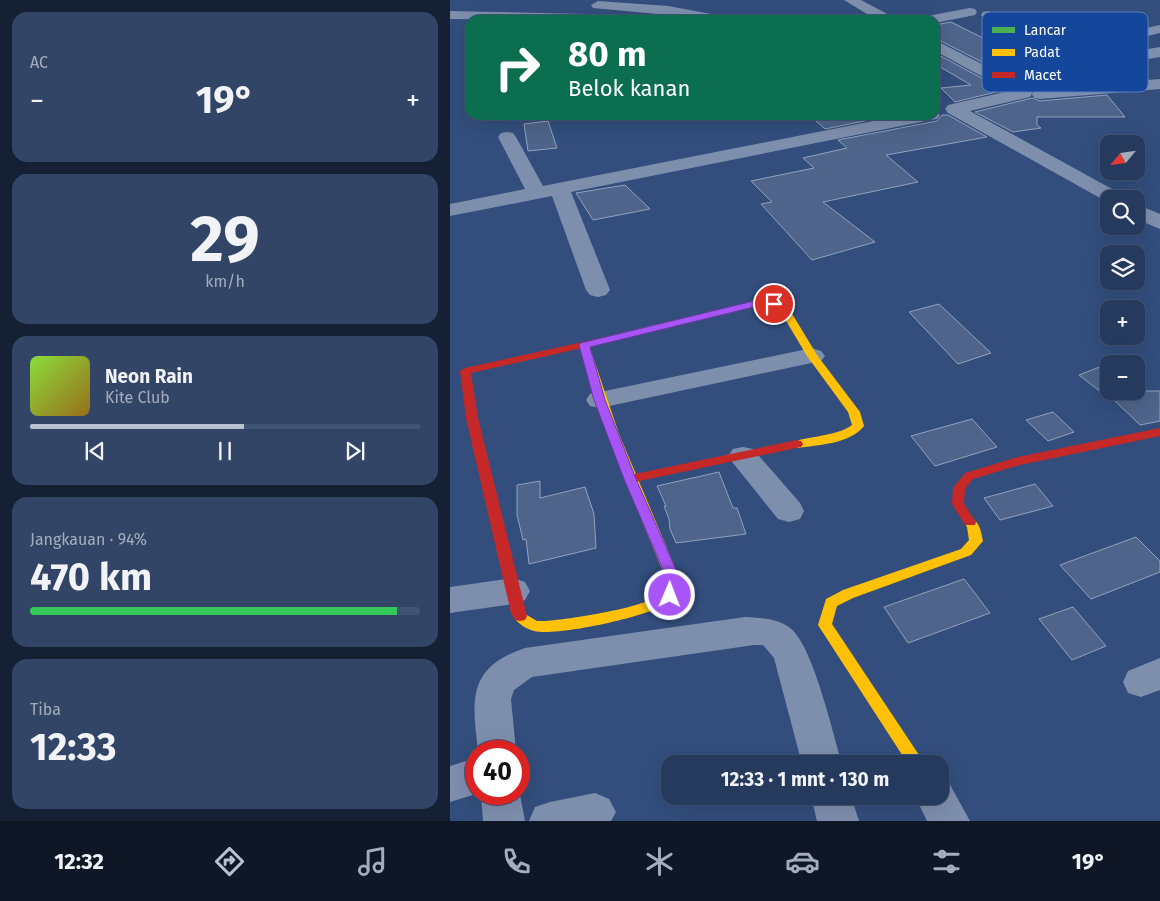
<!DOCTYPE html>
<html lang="id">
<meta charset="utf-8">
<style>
:root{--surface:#263a5e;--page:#324567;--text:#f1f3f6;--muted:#a4adbc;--line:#425473;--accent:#b8c1d2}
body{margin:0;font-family:"Fira Sans",sans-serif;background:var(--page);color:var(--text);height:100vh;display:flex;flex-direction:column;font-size:19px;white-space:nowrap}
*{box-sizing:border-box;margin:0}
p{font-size:16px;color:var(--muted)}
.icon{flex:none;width:28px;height:28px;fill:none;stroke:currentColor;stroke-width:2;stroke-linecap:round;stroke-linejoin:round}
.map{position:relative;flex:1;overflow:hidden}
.side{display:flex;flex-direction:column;gap:12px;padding:12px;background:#152034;width:450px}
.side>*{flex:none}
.top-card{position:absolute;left:15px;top:15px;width:475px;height:105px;border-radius:15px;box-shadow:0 5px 20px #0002,0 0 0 1px var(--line);background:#0b6e4f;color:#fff;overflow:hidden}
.needle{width:32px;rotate:241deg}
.fabs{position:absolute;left:650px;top:135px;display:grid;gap:10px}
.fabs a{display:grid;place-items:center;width:45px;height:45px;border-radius:10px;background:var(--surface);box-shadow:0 5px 20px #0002,0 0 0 1px var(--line);font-size:25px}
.speed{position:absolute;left:15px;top:740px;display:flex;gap:10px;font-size:25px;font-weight:700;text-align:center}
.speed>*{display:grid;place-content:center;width:65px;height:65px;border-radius:50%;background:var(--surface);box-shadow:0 5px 20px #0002,0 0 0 1px var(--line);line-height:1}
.speed .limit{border:8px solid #d22;background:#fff;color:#111}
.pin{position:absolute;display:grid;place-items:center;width:42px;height:42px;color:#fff;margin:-21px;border:2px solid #fff;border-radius:50%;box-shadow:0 1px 5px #0007}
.me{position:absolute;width:55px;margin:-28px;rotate:1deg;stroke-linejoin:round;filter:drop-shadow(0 0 4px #0008)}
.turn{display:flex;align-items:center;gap:18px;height:105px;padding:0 20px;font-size:22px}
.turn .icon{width:65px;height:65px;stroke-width:2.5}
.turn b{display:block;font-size:35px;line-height:42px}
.big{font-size:38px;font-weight:700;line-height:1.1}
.side .card{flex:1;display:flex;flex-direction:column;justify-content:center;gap:8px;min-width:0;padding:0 18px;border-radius:15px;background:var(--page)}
.side .dial{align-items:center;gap:0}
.dial b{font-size:65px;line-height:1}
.song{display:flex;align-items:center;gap:15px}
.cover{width:60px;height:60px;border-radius:8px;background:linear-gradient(135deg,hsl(90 70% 55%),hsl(40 70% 35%))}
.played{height:5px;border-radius:2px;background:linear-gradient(90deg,var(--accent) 55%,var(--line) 55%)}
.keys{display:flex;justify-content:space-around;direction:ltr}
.heat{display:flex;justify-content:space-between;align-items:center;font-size:28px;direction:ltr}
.charge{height:8px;border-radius:4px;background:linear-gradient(90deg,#34c759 94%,var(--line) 0)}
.trip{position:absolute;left:211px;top:755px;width:288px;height:50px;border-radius:15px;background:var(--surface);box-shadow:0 5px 20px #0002,0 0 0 1px var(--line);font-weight:700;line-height:50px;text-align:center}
.dock{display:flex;height:80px;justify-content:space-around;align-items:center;background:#0f1726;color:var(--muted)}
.dock .icon{width:35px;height:35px}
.dock .active{color:var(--accent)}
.dock b{font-size:22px;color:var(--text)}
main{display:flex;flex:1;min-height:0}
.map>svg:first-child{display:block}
.building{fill:#4e648a;stroke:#92a2bc}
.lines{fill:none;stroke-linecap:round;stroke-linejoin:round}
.street{fill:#7e8fae;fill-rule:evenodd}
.fast{fill:#4caf50;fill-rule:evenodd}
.slow{fill:#ffc107;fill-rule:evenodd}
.jam{fill:#c62828;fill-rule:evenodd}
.route{fill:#a855f7;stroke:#6d37a1}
.key{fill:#14469c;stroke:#5a7eba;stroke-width:1}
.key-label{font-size:14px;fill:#fff}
</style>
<main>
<section class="side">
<div class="card"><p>AC</p>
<div class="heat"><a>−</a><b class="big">19°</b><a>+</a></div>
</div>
<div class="card dial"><b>29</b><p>km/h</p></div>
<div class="card">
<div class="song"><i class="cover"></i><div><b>Neon Rain</b><p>Kite Club</p></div></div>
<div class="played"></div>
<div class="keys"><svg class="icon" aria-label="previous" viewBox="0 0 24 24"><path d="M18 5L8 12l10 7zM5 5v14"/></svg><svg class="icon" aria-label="pause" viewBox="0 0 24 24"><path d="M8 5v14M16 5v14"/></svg><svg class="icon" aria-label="next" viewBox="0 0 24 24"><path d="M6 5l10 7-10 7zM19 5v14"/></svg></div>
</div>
<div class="card"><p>Jangkauan · 94%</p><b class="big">470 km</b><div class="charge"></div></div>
<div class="card"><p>Tiba</p><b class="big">12:33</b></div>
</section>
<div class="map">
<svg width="710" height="821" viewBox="0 0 710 821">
<rect width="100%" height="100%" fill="#334e7d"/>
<g class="building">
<polygon points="501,22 539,41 536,41 597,72 565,79 485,38 485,25"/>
<polygon points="485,53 554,90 505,102 491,88 521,85 485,64"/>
<polygon points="657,95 675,117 587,117 587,125 591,128 563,132 525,112 582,98 590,101"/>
<polygon points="359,115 444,115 375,129"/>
<polygon points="492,115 498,115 537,137 436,155 468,182 373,202 425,242 362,260 311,204 322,202 301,181 364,168 353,158 397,148 388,140 487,121"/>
<polygon points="98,121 107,148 78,151 74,124"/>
<polygon points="175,185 200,209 143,220 126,193"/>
<polygon points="489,304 541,353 508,364 459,312"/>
<polygon points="657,364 659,391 686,391 686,386 694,391 710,391 710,421 690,425 662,398 660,399 629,375"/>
<polygon points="603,412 624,432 598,441 576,420"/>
<polygon points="522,419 547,447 485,466 461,436"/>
<polygon points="269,472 283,508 287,508 296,534 226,543 220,529 219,519 214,506 216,506 207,486"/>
<polygon points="90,481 90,498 135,487 144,514 146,548 79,564 76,539 73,540 67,515 67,485"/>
<polygon points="585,484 603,506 550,520 534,498"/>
<polygon points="686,537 710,561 710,572 641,599 610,565"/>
<polygon points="514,579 540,613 458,643 434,607"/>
<polygon points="623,607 656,646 622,660 589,619"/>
</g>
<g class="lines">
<g class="street">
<polygon points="394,0 411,0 443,17 445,20 427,20"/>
<polygon points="148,1 218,6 272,16 277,17 279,20 249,20 222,15 218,20 204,20 208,14 143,8 141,5"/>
<polygon points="520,8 525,9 527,12 525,15 485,23 485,20 470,20 472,17 477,16"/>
<polygon points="0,11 137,14 142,15 144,18 143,20 0,19"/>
<path d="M538,11L585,33L610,31L640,40L710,25V33L654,46L669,54L710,47V57L624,71L625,74L623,77L578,88L582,93L590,89L710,79V89L590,99L584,98L582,94L580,97L520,111L673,195L676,199H659V203L498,113L495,109L498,105L559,91L485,51V40L565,81L608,71L612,64L651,57C629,45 610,38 584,42C574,43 563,48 554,45L551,42L554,39L568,36L533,18L531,15L533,12Z"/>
<polygon points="485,111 490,115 487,119 481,120 121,192 160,290 156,295 148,297 140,295 136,290 102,196 0,216 0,204 75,189 48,137 51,133 57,132 63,133 66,137 93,186 454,115 485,115"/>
<polygon points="686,204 710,214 710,229 686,219"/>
<polygon points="362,348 371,351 375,356 371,361 150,408 140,406 136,400 140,394 150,392"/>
<polygon points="293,447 303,449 350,503 354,511 350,519 339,522 328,519 283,463 278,456 283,449"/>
<polygon points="63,578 75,582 80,591 75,600 63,604 0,613 0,587"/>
<path d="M295,617C310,618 328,618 340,628C363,645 383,734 392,764H352L324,658L313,645H304L82,677L64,690L61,699L66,751H28C22,699 17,668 75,648Z"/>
<polygon points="710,658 710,690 691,697 678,693 673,682 678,671"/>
<polygon points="26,758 26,794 0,802 0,766"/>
<polygon points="490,780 499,783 520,821 477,821 465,796 490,796"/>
<polygon points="69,789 75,821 33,821 31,794 69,794"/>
<polygon points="145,793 159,799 166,812 161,821 79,821 85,807 100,802"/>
<polygon points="361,796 401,796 409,821 367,821"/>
</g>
<polygon class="fast" points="312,299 333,304 342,314 337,317 333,316 326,308 312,305 155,343 150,340 151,338"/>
<g class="slow">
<path d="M337,311L341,312L367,355L410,412L414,426C400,444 368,445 347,448L341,444C348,436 385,438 402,425L398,412L357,356L332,314Z"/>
<path d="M134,342L139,345L169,434L230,579C229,587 226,598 219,603C199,616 107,637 84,631C76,629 67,623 63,616L65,612L70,611L87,621H96C120,619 195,608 211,594C215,590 215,584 216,579C184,502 152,425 129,345Z"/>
<path d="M520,518C530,521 531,532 533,541L521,555L403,598L387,606L382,624L475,764H458L368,625L376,599L393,590L511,549L519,540L517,527L514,522L515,519Z"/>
</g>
<g class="jam">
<polygon points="155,337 159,338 160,340 159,342 21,373 28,418 77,616 75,620 70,621 65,620 61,613 16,418 10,371 15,368"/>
<polygon points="710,428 710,436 570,465 523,479 515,489 514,504 526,522 525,525 515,525 502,504 503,488 515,473 568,457"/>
<polygon points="347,440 351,441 353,444 351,447 180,483 174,479 180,475"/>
</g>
</g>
<polygon class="route" points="312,299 328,302 329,304 324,307 312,305 140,347 155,400 186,479 230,579 225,599 220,600 215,599 213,595 217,579 174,479 144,400 129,345 131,343"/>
<rect x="532" y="12" width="166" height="80" rx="8" class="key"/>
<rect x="542" y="27" width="23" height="6" fill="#4caf50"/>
<rect x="542" y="49" width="23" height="7" fill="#ffc107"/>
<rect x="542" y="72" width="23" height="6" fill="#c62828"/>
<g class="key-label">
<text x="574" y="35">Lancar</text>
<text x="574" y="57">Padat</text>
<text x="574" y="80">Macet</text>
</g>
</svg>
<div class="fabs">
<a><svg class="needle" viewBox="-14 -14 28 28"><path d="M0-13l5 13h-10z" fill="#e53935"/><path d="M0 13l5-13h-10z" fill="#a4adbc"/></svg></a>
<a><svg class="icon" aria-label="search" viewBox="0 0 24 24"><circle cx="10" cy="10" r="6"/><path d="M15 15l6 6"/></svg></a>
<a><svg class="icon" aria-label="layers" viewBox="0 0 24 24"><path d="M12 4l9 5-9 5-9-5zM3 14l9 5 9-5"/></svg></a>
<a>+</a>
<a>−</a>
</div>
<div class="speed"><div class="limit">40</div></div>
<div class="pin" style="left:324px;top:304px;background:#d93025"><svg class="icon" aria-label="arrive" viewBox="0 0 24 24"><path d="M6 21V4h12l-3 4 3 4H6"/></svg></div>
<svg class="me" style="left:220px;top:595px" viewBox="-20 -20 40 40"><circle r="17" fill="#a855f7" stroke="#fff" stroke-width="3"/><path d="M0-11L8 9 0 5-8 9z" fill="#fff"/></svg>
<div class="trip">12:33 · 1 mnt · 130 m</div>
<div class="top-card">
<div class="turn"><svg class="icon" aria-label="right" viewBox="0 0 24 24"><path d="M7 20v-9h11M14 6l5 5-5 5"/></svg><div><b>80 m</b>Belok kanan</div></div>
</div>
</div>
</main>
<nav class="dock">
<b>12:32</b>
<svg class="icon active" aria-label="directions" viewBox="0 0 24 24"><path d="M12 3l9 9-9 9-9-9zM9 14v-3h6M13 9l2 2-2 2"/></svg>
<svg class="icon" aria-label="music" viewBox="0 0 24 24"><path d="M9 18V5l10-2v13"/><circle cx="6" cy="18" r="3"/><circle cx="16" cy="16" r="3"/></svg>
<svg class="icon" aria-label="phone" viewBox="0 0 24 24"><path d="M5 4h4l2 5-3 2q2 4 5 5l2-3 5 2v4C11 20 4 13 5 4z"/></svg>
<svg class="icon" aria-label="climate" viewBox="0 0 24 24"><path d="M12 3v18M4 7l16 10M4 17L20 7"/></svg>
<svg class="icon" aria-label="car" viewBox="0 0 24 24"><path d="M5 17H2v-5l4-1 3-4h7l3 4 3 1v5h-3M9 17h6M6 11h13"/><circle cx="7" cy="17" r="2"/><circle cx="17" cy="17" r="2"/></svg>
<svg class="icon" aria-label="filters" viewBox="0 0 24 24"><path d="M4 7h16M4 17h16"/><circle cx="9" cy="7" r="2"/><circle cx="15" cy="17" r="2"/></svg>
<b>19°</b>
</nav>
